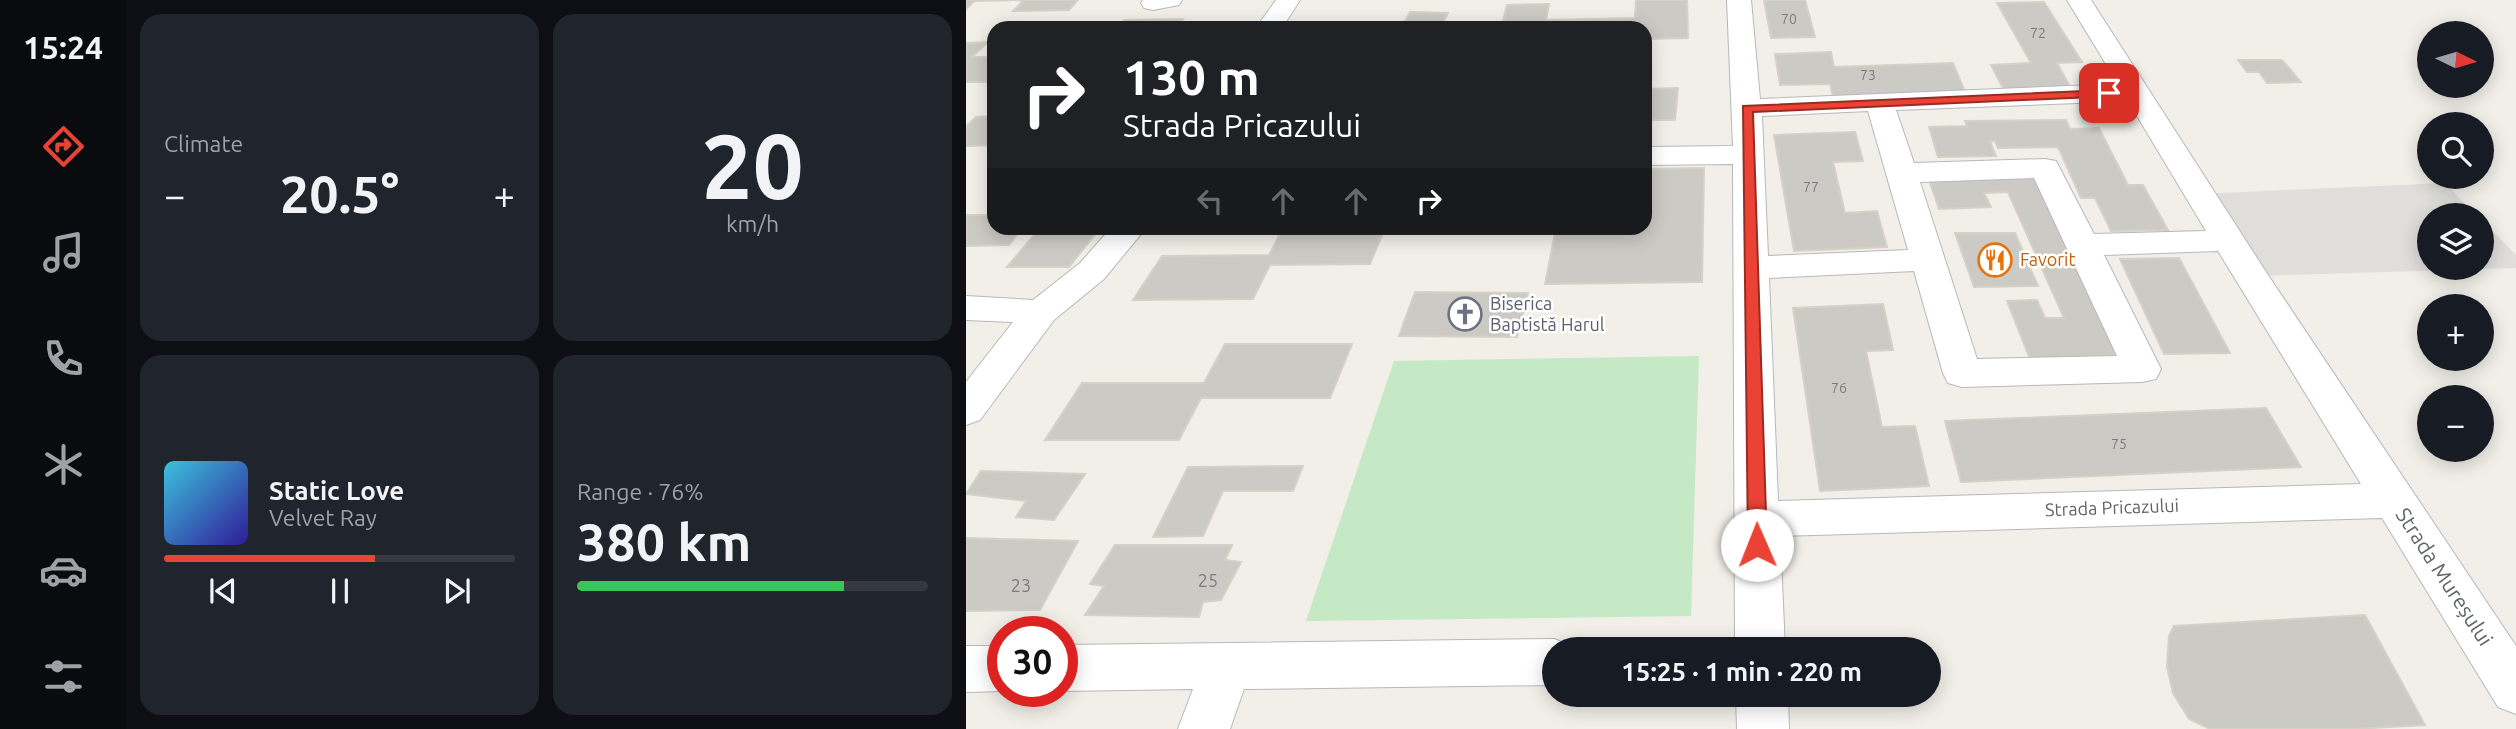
<!DOCTYPE html>
<meta charset="utf-8">
<style>
:root{--surface:#171b24;--page:#20242c;--text:#f1f3f6;--muted:#9ea1a6;--line:#363941;--accent:#ea4335}
body{margin:0;font-family:Ubuntu,sans-serif;background:var(--page);color:var(--text);height:100vh;display:flex;flex-direction:column;font-size:26px;white-space:nowrap}
*{box-sizing:border-box;margin:0}
p{font-size:23px;color:var(--muted)}
.icon{flex:none;width:38px;height:38px;fill:none;stroke:currentColor;stroke-width:2;stroke-linecap:round;stroke-linejoin:round}
.map{position:relative;flex:1;overflow:hidden}
.drawer{display:flex;flex-direction:column;gap:14px;padding:14px;background:#0d0f14;width:840px}
.drawer>*{flex:none}
.guide{position:absolute;left:21px;top:21px;width:665px;height:214px;border-radius:21px;box-shadow:0 4px 18px #0003;background:#202124;color:#fff;overflow:hidden}
.needle{width:46px;rotate:95deg}
.controls{position:absolute;left:1451px;top:21px;display:grid;gap:14px}
.controls a{display:grid;place-items:center;width:77px;height:77px;border-radius:50%;background:var(--surface);box-shadow:0 4px 18px #0003;font-size:35px}
.speed{position:absolute;left:21px;top:616px;display:flex;gap:14px;font-size:35px;font-weight:700;text-align:center}
.speed>*{display:grid;place-content:center;width:91px;height:91px;border-radius:50%;background:var(--surface);box-shadow:0 4px 18px #0003;line-height:1}
.speed .limit{border:10px solid #d22;background:#fff;color:#111}
.pin{position:absolute;display:grid;place-items:center;width:60px;height:60px;color:#fff;margin:-30px;border-radius:14px;box-shadow:0 4px 10px #0006}
.me{position:absolute;width:77px;margin:-38px;rotate:359deg;stroke-linejoin:round;filter:drop-shadow(0 0 5px #0008)}
.turn{display:flex;align-items:center;gap:24px;height:147px;padding:0 21px;font-size:32px}
.turn .icon{width:91px;height:91px;stroke-width:2.5}
.turn b{display:block;font-size:49px;line-height:60px}
.lanes{display:flex;align-items:center;height:66px;padding:0 21px;background:#0003;justify-content:center;gap:35px;direction:ltr}
.lanes .off{opacity:.35}
.big{font-size:52px;font-weight:600;line-height:1.1}
.drawer .tile{flex:1;display:flex;flex-direction:column;justify-content:center;gap:10px;min-width:0;padding:0 24px;border-radius:21px;background:var(--page)}
.drawer .dial{align-items:center;gap:0}
.dial b{font-size:91px;line-height:1}
.song{display:flex;align-items:center;gap:21px}
.cover{width:84px;height:84px;border-radius:10px;background:linear-gradient(135deg,hsl(190 70% 55%),hsl(250 70% 35%))}
.played{height:7px;border-radius:4px;background:linear-gradient(90deg,var(--accent) 60%,var(--line) 60%)}
.keys{display:flex;justify-content:space-around;direction:ltr}
.heat{display:flex;justify-content:space-between;align-items:center;font-size:38px;direction:ltr}
.charge{height:10px;border-radius:5px;background:linear-gradient(90deg,#34c759 76%,var(--line) 0)}
.drawer .tiles{flex:1;display:grid;gap:14px;grid-template-columns:repeat(2,1fr)}
.trip{position:absolute;left:576px;top:637px;width:399px;height:70px;border-radius:35px;background:var(--surface);box-shadow:0 4px 18px #0003;font-weight:600;line-height:70px;text-align:center}
main{display:flex;flex:1;min-height:0}
.menu{display:flex;flex-direction:column;width:126px;justify-content:space-around;align-items:center;background:#090b0e;color:var(--muted)}
.menu .icon{width:49px;height:49px}
.menu .on{color:var(--accent)}
.menu b{font-size:32px;color:var(--text)}
.map>svg:first-child{display:block}
.industrial{fill:#e0deda}
.green{fill:#c5e8c5}
.building{fill:#cccac5;stroke:#d6d1c6;stroke-width:2}
.lines{fill:none;stroke-linecap:round;stroke-linejoin:round}
.minor-casing{stroke:#b5b8bc;stroke-width:2}
.minor{fill:#fff;fill-rule:evenodd}
.route{fill:#ea4335;stroke:#982c22;stroke-width:2}
.labels{text-anchor:middle;stroke-width:5;stroke-linejoin:round;paint-order:stroke}
.number-label{font-size:14px;fill:#7a7d7f}
.food-label{font-size:18px;fill:#c56008;stroke:#fff;text-anchor:start}
.worship-label{font-size:18px;fill:#5b616d;stroke:#fff;text-anchor:start}
.street-label{font-size:18px;fill:#5f6368;stroke:#fff}
.near-number-label{font-size:18px;fill:#7a7d7f}
.near-street-label{font-size:21px;fill:#5f6368;stroke:#fff}
</style>
<main>
<nav class="menu">
<b>15:24</b>
<svg class="icon on" aria-label="directions" viewBox="0 0 24 24"><path d="M12 3l9 9-9 9-9-9zM9 14v-3h6M13 9l2 2-2 2"/></svg>
<svg class="icon" aria-label="music" viewBox="0 0 24 24"><path d="M9 18V5l10-2v13"/><circle cx="6" cy="18" r="3"/><circle cx="16" cy="16" r="3"/></svg>
<svg class="icon" aria-label="phone" viewBox="0 0 24 24"><path d="M5 4h4l2 5-3 2q2 4 5 5l2-3 5 2v4C11 20 4 13 5 4z"/></svg>
<svg class="icon" aria-label="climate" viewBox="0 0 24 24"><path d="M12 3v18M4 7l16 10M4 17L20 7"/></svg>
<svg class="icon" aria-label="car" viewBox="0 0 24 24"><path d="M5 17H2v-5l4-1 3-4h7l3 4 3 1v5h-3M9 17h6M6 11h13"/><circle cx="7" cy="17" r="2"/><circle cx="17" cy="17" r="2"/></svg>
<svg class="icon" aria-label="filters" viewBox="0 0 24 24"><path d="M4 7h16M4 17h16"/><circle cx="9" cy="7" r="2"/><circle cx="15" cy="17" r="2"/></svg>
</nav>
<section class="drawer">
<div class="tiles">
<div class="tile"><p>Climate</p>
<div class="heat"><a>−</a><b class="big">20.5°</b><a>+</a></div>
</div>
<div class="tile dial"><b>20</b><p>km/h</p></div>
<div class="tile">
<div class="song"><i class="cover"></i><div><b>Static Love</b><p>Velvet Ray</p></div></div>
<div class="played"></div>
<div class="keys"><svg class="icon" aria-label="previous" viewBox="0 0 24 24"><path d="M18 5L8 12l10 7zM5 5v14"/></svg><svg class="icon" aria-label="pause" viewBox="0 0 24 24"><path d="M8 5v14M16 5v14"/></svg><svg class="icon" aria-label="next" viewBox="0 0 24 24"><path d="M6 5l10 7-10 7zM19 5v14"/></svg></div>
</div>
<div class="tile"><p>Range · 76%</p><b class="big">380 km</b><div class="charge"></div></div>
</div>
</section>
<div class="map">
<svg width="1550" height="729" viewBox="0 0 1550 729">
<rect width="100%" height="100%" fill="#f1efe8"/>
<polygon class="industrial" points="1479,183 1510,215 1463,215 1463,268 1516,268 1516,220 1550,255 1550,268 1285,276 1233,194"/>
<polygon class="green" points="733,356 725,616 340,621 428,361"/>
<g class="building">
<polygon points="0,0 112,0 103,10 47,11 58,0 8,1 0,9"/>
<polygon points="670,0 721,0 722,38 679,39 679,28 535,28 541,5 583,4 580,20 669,18"/>
<polygon points="798,0 839,0 849,37 805,38"/>
<polygon points="1078,2 1116,62 1091,63 1106,90 1039,92 1025,65 1065,63 1031,3"/>
<polygon points="444,12 482,13 474,28 435,28"/>
<polygon points="217,19 210,28 151,28 158,20"/>
<polygon points="22,42 6,57 28,57 28,82 0,82 0,43"/>
<polygon points="865,52 868,67 987,63 999,92 867,96 864,84 814,85 809,54"/>
<polygon points="1272,60 1316,60 1335,82 1301,83 1293,72 1281,72"/>
<polygon points="712,88 709,120 679,120 679,89"/>
<polygon points="28,116 28,145 0,146 0,127 10,117"/>
<polygon points="1100,120 1104,129 1133,128 1162,185 1177,185 1202,230 1145,231 1129,198 1115,198 1092,147 1032,148 1029,141 1024,141 1030,156 972,157 963,127 1001,126 999,121"/>
<polygon points="889,132 897,161 867,162 879,213 911,211 921,247 828,251 808,135"/>
<polygon points="738,168 736,282 579,284 590,228 679,228 679,169"/>
<polygon points="1070,173 1158,355 1064,359 1041,301 1071,300 1079,318 1098,318 1042,192 1018,193 1025,207 973,209 962,177"/>
<polygon points="0,215 28,215 28,228 56,228 43,245 0,246"/>
<polygon points="74,228 134,228 103,267 41,267"/>
<polygon points="317,228 419,228 404,264 304,265 287,299 167,300 196,256 303,255"/>
<polygon points="989,233 1049,233 1072,286 1008,287"/>
<polygon points="1213,258 1264,353 1198,354 1154,259"/>
<polygon points="449,292 562,293 551,337 433,336"/>
<polygon points="917,304 927,350 900,351 916,427 949,426 963,486 854,491 827,308"/>
<polygon points="259,344 386,344 364,398 235,398 213,440 79,440 116,383 238,383"/>
<polygon points="1300,408 1335,467 995,482 979,421"/>
<polygon points="337,466 327,491 257,491 237,536 187,537 222,467"/>
<polygon points="15,471 119,474 88,520 50,517 60,501 0,494"/>
<polygon points="0,538 112,541 74,610 0,611"/>
<polygon points="149,545 266,545 259,560 275,562 255,600 237,602 233,617 119,615 138,586 124,584"/>
<polygon points="1399,615 1459,725 1387,729 1244,729 1223,719 1207,693 1201,667 1203,636 1208,626"/>
</g>
<g class="lines">
<defs>
<g id="minor">
<polygon points="177,0 216,0 213,5 187,10 178,8 175,3"/>
<polygon points="310,0 334,0 316,28 290,28"/>
<path d="M761,0H785L794,99L1152,84L1101,0H1125L1300,272L1550,646V714L1532,707L1416,518L814,536L819,649H769L767,164L679,165V147L767,146ZM1162,101L1240,231L1128,234L1090,161L1079,159L948,163L930,110ZM902,111L942,250L802,256L796,116ZM1068,178L1151,356L1011,359L954,182ZM1252,251L1395,484L812,501L803,278L948,271L977,373L982,383L996,387L1176,382L1190,379L1195,369L1138,255Z"/>
<polygon points="145,228 180,228 138,279 88,320 14,420 0,425 0,382 47,322 0,320 0,296 67,300 114,263"/>
<polygon points="588,639 606,646 607,649 588,649 588,685 278,689 264,729 212,729 227,689 96,691 96,645"/>
<polygon points="0,646 37,646 39,691 0,692"/>
<polygon points="770,695 822,695 823,729 771,729"/>
</g>
</defs>
<use href="#minor" class="minor-casing"/>
<use href="#minor" class="minor"/>
</g>
<polygon class="route" points="1143,90 1148,91 1148,96 787,112 801,545 798,550 791,553 785,550 782,545 777,106"/>
<defs>
<symbol id="restaurant-ring" viewBox="-11 -11 22 22"><circle r="9.5" fill="#fff" stroke="#e8710a" stroke-width="1.5"/><path d="M-5-6h1v4h1v-4h1v4h1v-4h1v5L-1.5 .5V6h-2V.5L-5-1ZM5-6V6H3V1.5H1.5Q1.5-4 5-6Z" fill="#e8710a"/></symbol>
<symbol id="church-ring" viewBox="-11 -11 22 22"><circle r="9.5" fill="#fff" stroke="#6b7280" stroke-width="1.5"/><path d="M-1.2-6h2.4v3.5h3.3v2.4h-3.3V6h-2.4V-.1h-3.3v-2.4h3.3Z" fill="#6b7280"/></symbol>
</defs>
<g fill-rule="evenodd">
<use href="#restaurant-ring" x="1010" y="241" width="38" height="38"/>
<use href="#church-ring" x="480" y="295" width="38" height="38"/>
</g>
<g class="labels">
<g class="number-label">
<text x="823" y="24">70</text>
<text x="1072" y="38">72</text>
<text x="902" y="80">73</text>
<text x="845" y="192">77</text>
<text x="873" y="393">76</text>
<text x="1153" y="449">75</text>
</g>
<g class="food-label">
<text x="1054" y="266">Favorit</text>
</g>
<g class="worship-label">
<text x="524" y="310">Biserica<tspan x="524" dy="21">Baptistă Harul</tspan></text>
</g>
<g class="street-label">
<text transform="translate(1146 508) rotate(-2)" y="6">Strada Pricazului</text>
</g>
<g class="near-number-label">
<text x="242" y="587">25</text>
<text x="55" y="592">23</text>
</g>
<g class="near-street-label">
<text transform="translate(1478 577) rotate(57)" y="7">Strada Mureșului</text>
</g>
</g>
</svg>
<div class="controls">
<a><svg class="needle" viewBox="-14 -14 28 28"><path d="M0-13l5 13h-10z" fill="#e53935"/><path d="M0 13l5-13h-10z" fill="#9ea1a6"/></svg></a>
<a><svg class="icon" aria-label="search" viewBox="0 0 24 24"><circle cx="10" cy="10" r="6"/><path d="M15 15l6 6"/></svg></a>
<a><svg class="icon" aria-label="layers" viewBox="0 0 24 24"><path d="M12 4l9 5-9 5-9-5zM3 14l9 5 9-5"/></svg></a>
<a>+</a>
<a>−</a>
</div>
<div class="speed"><div class="limit">30</div></div>
<div class="pin" style="left:1143px;top:93px;background:#d93025"><svg class="icon" aria-label="arrive" viewBox="0 0 24 24"><path d="M6 21V4h12l-3 4 3 4H6"/></svg></div>
<svg class="me" style="left:791px;top:545px" viewBox="-20 -20 40 40"><circle r="19" fill="#fff"/><path d="M0-13L10 11 0 6-10 11z" fill="#ea4335"/></svg>
<div class="trip">15:25 · 1 min · 220 m</div>
<div class="guide">
<div class="turn"><svg class="icon" aria-label="right" viewBox="0 0 24 24"><path d="M7 20v-9h11M14 6l5 5-5 5"/></svg><div><b>130 m</b>Strada Pricazului</div></div>
<div class="lanes"><svg class="icon off" aria-label="left" viewBox="0 0 24 24"><path d="M17 20v-9H6M10 6l-5 5 5 5"/></svg><svg class="icon off" aria-label="ahead" viewBox="0 0 24 24"><path d="M12 20V5M6 11l6-6 6 6"/></svg><svg class="icon off" aria-label="ahead" viewBox="0 0 24 24"><path d="M12 20V5M6 11l6-6 6 6"/></svg><svg class="icon" aria-label="right" viewBox="0 0 24 24"><path d="M7 20v-9h11M14 6l5 5-5 5"/></svg></div>
</div>
</div>
</main>
